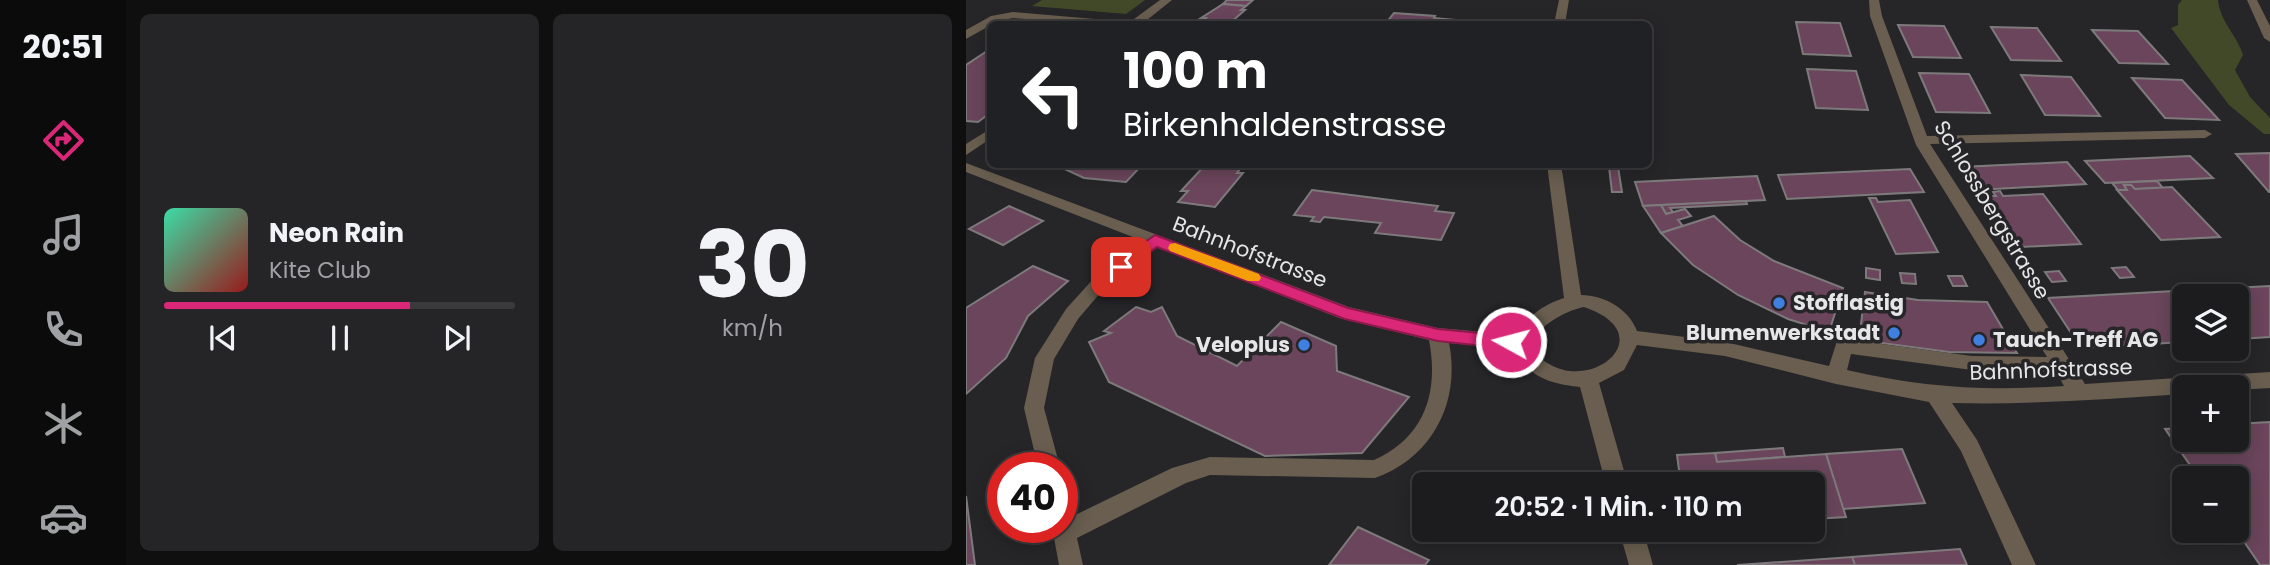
<!DOCTYPE html>
<html lang="de">
<meta charset="utf-8">
<style>
:root{--surface:#1c1c1e;--page:#252527;--text:#f1f3f6;--muted:#a0a1a4;--line:#3a3a3c;--accent:#db2777}
body{margin:0;font-family:Poppins,sans-serif;background:var(--page);color:var(--text);height:100vh;display:flex;flex-direction:column;font-size:26px;white-space:nowrap}
*{box-sizing:border-box;margin:0}
p{font-size:23px;color:var(--muted)}
.icon{flex:none;width:38px;height:38px;fill:none;stroke:currentColor;stroke-width:2;stroke-linecap:round;stroke-linejoin:round}
.map{position:relative;flex:1;overflow:hidden}
.panel{display:flex;flex-direction:column;gap:14px;padding:14px;background:#0f0f10;width:840px}
.panel>*{flex:none}
.hud{position:absolute;left:21px;top:21px;width:665px;height:147px;border-radius:10px;box-shadow:0 4px 18px #0003,0 0 0 2px var(--line);background:#202124;color:#fff;overflow:hidden}
.tools{position:absolute;left:1206px;top:284px;display:grid;gap:14px}
.tools a{display:grid;place-items:center;width:77px;height:77px;border-radius:10px;background:var(--surface);box-shadow:0 4px 18px #0003,0 0 0 2px var(--line);font-size:35px}
.speed{position:absolute;left:21px;top:452px;display:flex;gap:14px;font-size:35px;font-weight:700;text-align:center}
.speed>*{display:grid;place-content:center;width:91px;height:91px;border-radius:50%;background:var(--surface);box-shadow:0 4px 18px #0003,0 0 0 2px var(--line);line-height:1}
.speed .limit{border:10px solid #d22;background:#fff;color:#111}
.pin{position:absolute;display:grid;place-items:center;width:60px;height:60px;color:#fff;margin:-30px;border-radius:14px;box-shadow:0 4px 10px #0006}
.me{position:absolute;width:77px;margin:-38px;rotate:277deg;stroke-linejoin:round;filter:drop-shadow(0 0 5px #0008)}
.turn{display:flex;align-items:center;gap:24px;height:147px;padding:0 21px;font-size:32px}
.turn .icon{width:91px;height:91px;stroke-width:2.5}
.turn b{display:block;font-size:49px;line-height:60px}
.panel .widget{flex:1;display:flex;flex-direction:column;justify-content:center;gap:10px;min-width:0;padding:0 24px;border-radius:10px;background:var(--page)}
.panel .dial{align-items:center;gap:0}
.dial b{font-size:91px;line-height:1}
.song{display:flex;align-items:center;gap:21px}
.cover{width:84px;height:84px;border-radius:10px;background:linear-gradient(135deg,hsl(160 70% 55%),hsl(0 70% 35%))}
.played{height:7px;border-radius:4px;background:linear-gradient(90deg,var(--accent) 70%,var(--line) 70%)}
.keys{display:flex;justify-content:space-around;direction:ltr}
.panel .tiles{flex:1;display:grid;gap:14px;grid-template-columns:repeat(2,1fr)}
.trip{position:absolute;left:446px;top:472px;width:413px;height:70px;border-radius:10px;background:var(--surface);box-shadow:0 4px 18px #0003,0 0 0 2px var(--line);font-weight:600;line-height:70px;text-align:center}
main{display:flex;flex:1;min-height:0}
.dock{display:flex;flex-direction:column;width:126px;justify-content:space-around;align-items:center;background:#0b0b0c;color:var(--muted)}
.dock .icon{width:49px;height:49px}
.dock .selected{color:var(--accent)}
.dock b{font-size:32px;color:var(--text)}
.map>svg:first-child{display:block}
.green{fill:#424928}
.building{fill:#6a455b;stroke:#7e7a7c;stroke-width:2}
.lines{fill:none;stroke-linecap:round;stroke-linejoin:round}
.minor{fill:#695e4f;fill-rule:evenodd}
.route{fill:#db2777;stroke:#8e194d;stroke-width:2}
.slow{fill:#f59e0b}
.shop-dot{fill:#3f7fe0;stroke:#262528;stroke-width:2.5}
.labels{text-anchor:middle;stroke-width:7;stroke-linejoin:round;paint-order:stroke}
.street-label{font-size:21px;fill:#e6e5e7;stroke:#262528}
.poi-label{font-size:21px;font-weight:bold;fill:#e6e5e7;stroke:#262528;text-anchor:start}
</style>
<main>
<nav class="dock">
<b>20:51</b>
<svg class="icon selected" aria-label="directions" viewBox="0 0 24 24"><path d="M12 3l9 9-9 9-9-9zM9 14v-3h6M13 9l2 2-2 2"/></svg>
<svg class="icon" aria-label="music" viewBox="0 0 24 24"><path d="M9 18V5l10-2v13"/><circle cx="6" cy="18" r="3"/><circle cx="16" cy="16" r="3"/></svg>
<svg class="icon" aria-label="phone" viewBox="0 0 24 24"><path d="M5 4h4l2 5-3 2q2 4 5 5l2-3 5 2v4C11 20 4 13 5 4z"/></svg>
<svg class="icon" aria-label="climate" viewBox="0 0 24 24"><path d="M12 3v18M4 7l16 10M4 17L20 7"/></svg>
<svg class="icon" aria-label="car" viewBox="0 0 24 24"><path d="M5 17H2v-5l4-1 3-4h7l3 4 3 1v5h-3M9 17h6M6 11h13"/><circle cx="7" cy="17" r="2"/><circle cx="17" cy="17" r="2"/></svg>
</nav>
<section class="panel">
<div class="tiles">
<div class="widget">
<div class="song"><i class="cover"></i><div><b>Neon Rain</b><p>Kite Club</p></div></div>
<div class="played"></div>
<div class="keys"><svg class="icon" aria-label="previous" viewBox="0 0 24 24"><path d="M18 5L8 12l10 7zM5 5v14"/></svg><svg class="icon" aria-label="pause" viewBox="0 0 24 24"><path d="M8 5v14M16 5v14"/></svg><svg class="icon" aria-label="next" viewBox="0 0 24 24"><path d="M6 5l10 7-10 7zM19 5v14"/></svg></div>
</div>
<div class="widget dial"><b>30</b><p>km/h</p></div>
</div>
</section>
<div class="map">
<svg width="1304" height="565" viewBox="0 0 1304 565">
<rect width="100%" height="100%" fill="#262528"/>
<g class="green">
<polygon points="76,0 179,0 160,14 66,6"/>
<path d="M1216,0H1252C1254,22 1271,35 1277,55L1269,70L1284,97L1304,118V134H1298L1263,105L1205,28L1212,25V5Z"/>
</g>
<g class="building">
<polygon points="261,0 287,0 280,6 257,4"/>
<polygon points="257,4 280,6 275,10 279,10 263,24 233,24 240,18 235,18"/>
<polygon points="428,13 469,16 468,18 534,24 419,24"/>
<polygon points="830,22 874,23 885,56 837,54"/>
<polygon points="932,25 978,26 995,58 947,57"/>
<polygon points="1025,27 1071,28 1095,61 1045,60"/>
<polygon points="1126,30 1172,31 1202,64 1153,63"/>
<polygon points="24,49 24,113 12,122 0,121 0,65"/>
<polygon points="841,69 890,71 902,110 850,108"/>
<polygon points="953,73 1003,74 1024,113 970,112"/>
<polygon points="1055,75 1105,77 1134,116 1079,115"/>
<polygon points="1166,78 1216,80 1253,120 1199,118"/>
<polygon points="1304,153 1304,192 1303,192 1270,154"/>
<polygon points="1224,156 1247,178 1139,183 1119,161"/>
<polygon points="1101,162 1120,184 1010,190 995,167"/>
<polygon points="88,164 177,164 160,182 118,178"/>
<polygon points="240,164 278,164 271,173 277,173 249,207 212,202 222,191 215,191"/>
<polygon points="643,167 652,167 656,192 646,192"/>
<polygon points="944,169 958,192 821,199 812,175"/>
<polygon points="791,176 799,200 677,206 669,182"/>
<polygon points="1191,181 1197,188 1169,189 1165,185 1158,185 1161,190 1152,190 1146,183"/>
<polygon points="1158,185 1165,185 1169,189 1206,187 1254,237 1195,240 1151,190 1161,190"/>
<polygon points="346,190 472,206 469,211 488,213 475,240 409,233 415,223 358,217 354,222 345,221 348,217 328,215"/>
<polygon points="1034,191 1037,196 1077,194 1115,244 1055,247 1021,196 1030,196 1027,192"/>
<polygon points="903,198 910,198 912,202 944,200 972,252 930,254"/>
<polygon points="780,201 781,204 704,208 707,212 700,214 695,205"/>
<polygon points="695,205 700,214 719,209 725,216 712,220 717,226 695,233 677,206"/>
<polygon points="43,206 77,221 37,245 3,229"/>
<polygon points="748,216 774,240 808,261 877,288 863,332 822,319 772,295 727,265 695,233"/>
<polygon points="67,266 102,281 62,316 40,358 0,394 0,308"/>
<polygon points="1160,267 1168,277 1154,278 1146,268"/>
<polygon points="900,268 914,270 914,280 900,278"/>
<polygon points="1093,271 1100,281 1086,282 1079,272"/>
<polygon points="934,273 949,274 950,284 936,283"/>
<polygon points="982,276 996,276 1001,286 987,286"/>
<polygon points="1304,286 1304,337 1273,339 1270,336 1270,296 1236,296 1230,290"/>
<polygon points="1208,291 1218,303 1218,342 1115,348 1082,298"/>
<polygon points="899,292 952,300 1021,302 1051,353 983,352 893,340"/>
<polygon points="170,307 185,312 196,307 211,336 271,366 315,322 370,346 371,371 443,397 396,453 299,456 143,382 123,342 145,333 138,331"/>
<polygon points="1304,422 1304,565 1294,565 1270,530 1270,478 1233,478 1199,429 1218,428 1218,439 1270,439 1270,424"/>
<polygon points="817,448 819,457 751,462 749,453"/>
<polygon points="936,449 959,503 877,509 860,454"/>
<polygon points="749,453 751,462 860,454 880,517 847,519 847,485 715,485 711,455"/>
<polygon points="0,496 9,565 0,565"/>
<polygon points="392,527 463,560 459,565 363,565"/>
<polygon points="994,549 1001,565 889,565 886,557"/>
<polygon points="886,557 889,565 771,565"/>
</g>
<g class="lines">
<g class="minor">
<polygon points="194,0 206,0 176,24 123,24 47,18 32,21 0,39 0,30 25,16 47,12 164,22"/>
<polygon points="593,0 603,0 599,24 588,24"/>
<path d="M903,0H913L916,16L961,136L1239,130L1246,134L1239,138L964,144L1119,384L1304,372V388L1270,390V387H1218V394C1140,399 1064,405 986,403L1011,440L1070,565H1046L995,451L963,402L870,384L759,356L671,345L658,370L633,383L662,485H640L614,387C587,384 560,378 552,349L483,343C495,402 466,458 409,478L244,475L220,483L111,538L117,565H93L86,527H96V514L105,517L206,468L244,457L408,460C459,437 473,392 463,340L373,318L191,247L141,285L112,319L88,359L78,408L94,467H72L58,408L69,358L100,309L129,277L177,241L0,172V163L383,307L472,328L553,335C562,315 577,305 598,298L581,164H595L615,295C638,295 663,309 671,331L759,342L863,366L871,341L878,339L1006,356L1081,357L950,145L904,16ZM618,307C695,333 630,392 583,364C543,341 593,312 618,307ZM885,354L1006,370L1090,372L1098,386C1021,391 958,388 881,370Z"/>
<polygon points="1281,0 1291,0 1304,26 1304,42 1298,38"/>
<polygon points="24,129 24,139 0,155 0,144"/>
<polygon points="653,530 677,530 687,565 663,565"/>
</g>
</g>
<polygon class="route" points="189,235 382,308 472,329 545,336 551,338 554,342 551,347 545,349 472,341 379,319 191,247 160,270 149,270 147,267 149,263"/>
<polygon class="slow" points="209,243 293,274 295,278 293,281 282,281 204,251 202,248 204,244"/>
<g class="shop-dot">
<circle cx="813" cy="303" r="7"/>
<circle cx="928" cy="333" r="7"/>
<circle cx="1013" cy="340" r="7"/>
<circle cx="338" cy="345" r="7"/>
</g>
<g class="labels">
<g class="street-label">
<text transform="translate(1026 210) rotate(59)" y="7">Schlossbergstrasse</text>
<text transform="translate(284 252) rotate(21)" y="7">Bahnhofstrasse</text>
<text transform="translate(1085 370) rotate(-2)" y="7">Bahnhofstrasse</text>
</g>
<g class="poi-label">
<text x="827" y="310">Stofflastig</text>
<text x="914" y="340" text-anchor="end">Blumenwerkstadt</text>
<text x="1027" y="347">Tauch-Treff AG</text>
<text x="324" y="352" text-anchor="end">Veloplus</text>
</g>
</g>
</svg>
<div class="tools">
<a><svg class="icon" aria-label="layers" viewBox="0 0 24 24"><path d="M12 4l9 5-9 5-9-5zM3 14l9 5 9-5"/></svg></a>
<a>+</a>
<a>−</a>
</div>
<div class="speed"><div class="limit">40</div></div>
<div class="pin" style="left:155px;top:267px;background:#d93025"><svg class="icon" aria-label="arrive" viewBox="0 0 24 24"><path d="M6 21V4h12l-3 4 3 4H6"/></svg></div>
<svg class="me" style="left:545px;top:342px" viewBox="-20 -20 40 40"><circle r="17" fill="#db2777" stroke="#fff" stroke-width="3"/><path d="M0-11L8 9 0 5-8 9z" fill="#fff"/></svg>
<div class="trip">20:52 · 1 Min. · 110 m</div>
<div class="hud">
<div class="turn"><svg class="icon" aria-label="left" viewBox="0 0 24 24"><path d="M17 20v-9H6M10 6l-5 5 5 5"/></svg><div><b>100 m</b>Birkenhaldenstrasse</div></div>
</div>
</div>
</main>
